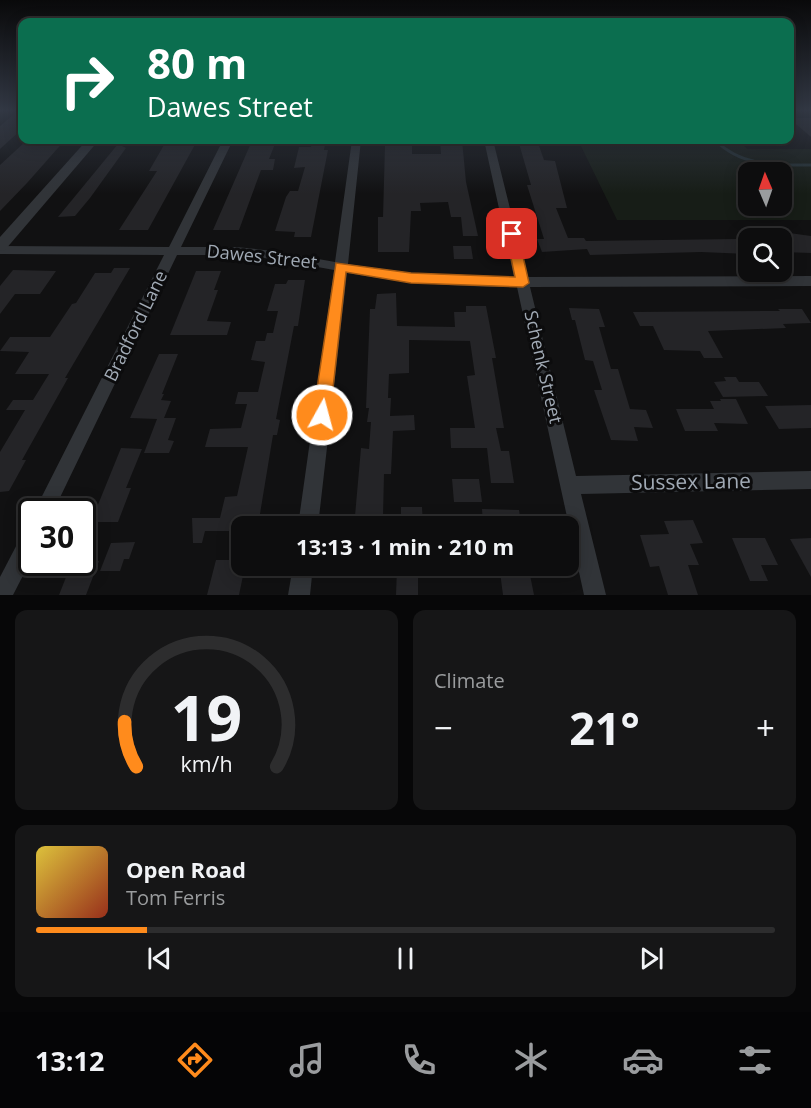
<!DOCTYPE html>
<meta charset="utf-8">
<style>
:root{--surface:#0d0d0e;--page:#161617;--text:#f1f3f6;--muted:#9a9c9e;--line:#2d2d2e;--accent:#ff8b1c}
body{margin:0;font-family:"Open Sans",sans-serif;background:var(--page);color:var(--text);height:100vh;display:flex;flex-direction:column;font-size:22px;white-space:nowrap}
*{box-sizing:border-box;margin:0}
p{font-size:20px;color:var(--muted)}
.icon{flex:none;width:33px;height:33px;fill:none;stroke:currentColor;stroke-width:2;stroke-linecap:round;stroke-linejoin:round}
.map{position:relative;height:595px;overflow:hidden}
.side{display:flex;flex-direction:column;gap:15px;padding:15px;background:#070708;flex:1}
.side>*{flex:none}
.hud{position:absolute;left:18px;top:18px;width:776px;height:126px;border-radius:12px;box-shadow:0 3px 15px #0003,0 0 0 2px var(--line);background:#0b6e4f;color:#fff;overflow:hidden}
.needle{width:39px;rotate:358deg}
.controls{position:absolute;left:738px;top:162px;display:grid;gap:12px}
.controls a{display:grid;place-items:center;width:54px;height:54px;border-radius:12px;background:var(--surface);box-shadow:0 3px 15px #0003,0 0 0 2px var(--line);font-size:30px}
.speed{position:absolute;left:18px;top:498px;display:flex;gap:12px;font-size:30px;font-weight:700;text-align:center}
.speed>*{display:grid;place-content:center;width:78px;height:78px;border-radius:50%;background:var(--surface);box-shadow:0 3px 15px #0003,0 0 0 2px var(--line);line-height:1}
.speed .limit{border:3px solid #111;border-radius:9px;background:#fff;color:#111}
.pin{position:absolute;display:grid;place-items:center;width:51px;height:51px;color:#fff;margin:-26px;border-radius:12px;box-shadow:0 3px 9px #0006}
.me{position:absolute;width:66px;margin:-33px;rotate:7deg;stroke-linejoin:round;filter:drop-shadow(0 0 4px #0008)}
.turn{display:flex;align-items:center;gap:21px;height:126px;padding:0 30px;font-size:27px}
.turn .icon{width:78px;height:78px;stroke-width:2.5}
.turn b{display:block;font-size:42px;line-height:51px}
.big{font-size:45px;font-weight:700;line-height:1.1}
.side .tile{flex:1;display:flex;flex-direction:column;justify-content:center;gap:9px;min-width:0;padding:0 21px;border-radius:12px;background:var(--page)}
.side .dial{align-items:center;gap:0}
.dial svg{height:156px;overflow:visible;fill:none;stroke:var(--line);stroke-width:7;stroke-linecap:round;text-anchor:middle}
.dial text{fill:var(--text);stroke:none}
.song{display:flex;align-items:center;gap:18px}
.cover{width:72px;height:72px;border-radius:9px;background:linear-gradient(135deg,hsl(50 70% 55%),hsl(10 70% 35%))}
.played{height:6px;border-radius:3px;background:linear-gradient(90deg,var(--accent) 15%,var(--line) 15%)}
.keys{display:flex;justify-content:space-around;direction:ltr}
.heat{display:flex;justify-content:space-between;align-items:center;font-size:33px;direction:ltr}
.side .tiles{flex:1;display:grid;gap:15px;grid-template-columns:1fr 1fr}
.tile:last-child{grid-column:span 2}
.trip{position:absolute;left:231px;top:516px;width:348px;height:60px;border-radius:12px;background:var(--surface);box-shadow:0 3px 15px #0003,0 0 0 2px var(--line);font-weight:700;line-height:60px;text-align:center}
.dock{display:flex;height:96px;justify-content:space-around;align-items:center;background:#050506;color:var(--muted)}
.dock .icon{width:42px;height:42px}
.dock .selected{color:var(--accent)}
.dock b{font-size:27px;color:var(--text)}
.map>svg:first-child{display:block}
.green{fill:#171d17;fill-rule:evenodd}
.lines{fill:none;stroke-linecap:round;stroke-linejoin:round}
.stream{stroke:#263337;stroke-width:3}
.building{fill:#242427}
.minor{fill:#313438;fill-rule:evenodd}
.tertiary{fill:#313438;fill-rule:evenodd}
.route{fill:#ff8b1c;stroke:#a65a12;stroke-width:1.5}
.labels{text-anchor:middle;stroke-width:6;stroke-linejoin:round;paint-order:stroke}
.street-label{font-size:18px;fill:#a1aab5;stroke:#0c0c0d}
.near-street-label{font-size:21px;fill:#a1aab5;stroke:#0c0c0d}
</style>
<div class="map">
<svg width="811" height="595" viewBox="0 0 811 595">
<rect width="100%" height="100%" fill="#111112"/>
<path class="green" d="M578,140H739L747,149H811V220H617ZM748,172H782V206H748Z"/>
<g class="lines">
<path class="stream" d="M715,140C742,167 775,165 811,165"/>
</g>
<g class="building">
<polygon points="18,111 22,111 22,129 0,149 0,126"/>
<polygon points="789,118 811,118 811,137"/>
<polygon points="65,140 27,183 0,211 0,165 26,141"/>
<polygon points="258,140 271,140 270,144 275,144 269,159 275,159 273,170 261,170 239,230 213,230 251,143 256,143"/>
<polygon points="312,140 326,140 324,150 328,150 311,237 294,237 295,232 275,231 286,197 290,191 298,191 305,167 294,168 299,147 311,147"/>
<polygon points="440,140 462,140 466,182 478,236 463,236 461,217 451,217 448,202 420,203 421,211 411,211 409,252 378,252 378,217 383,217 385,145 412,145 412,154 441,154"/>
<polygon points="518,140 537,140 544,160 555,161 567,208 556,208 568,238 584,238 586,241 737,239 739,243 748,242 748,254 701,252 590,255 587,249 542,252 537,239 544,239 527,185 531,185"/>
<polygon points="171,141 197,141 148,230 119,230 157,171 149,171 164,145 168,145"/>
<polygon points="118,144 126,148 90,198 75,216 58,217"/>
<polygon points="782,232 811,236 811,253 782,252"/>
<polygon points="453,246 471,246 473,259 454,259"/>
<polygon points="114,268 130,268 65,378 68,378 22,460 26,460 9,491 0,492 0,452 25,410 6,410 13,400 33,400 49,374 15,374 29,352 0,351 10,337 50,337 72,304 76,303 95,273 111,273"/>
<polygon points="13,270 56,271 40,294 15,294 0,314 0,286"/>
<polygon points="196,271 221,271 214,290 218,290 207,321 231,322 227,335 170,335"/>
<polygon points="288,280 305,280 298,326 294,326 276,419 280,420 277,435 273,435 258,526 242,526 242,531 205,531 202,543 193,543 192,518 220,518 225,497 237,496 248,447 205,447 210,429 241,428 247,404 235,404 238,392 258,392 265,362 251,360 256,341 265,341 267,333 273,333 278,311 267,311 275,284 286,284"/>
<polygon points="396,293 397,326 455,327 454,312 466,312 466,306 486,306 496,358 492,358 504,428 496,428 501,451 509,451 514,483 491,483 487,448 451,448 450,428 475,428 467,376 475,375 470,341 409,340 409,373 389,374 388,398 391,398 390,416 414,415 415,430 393,431 391,474 384,474 383,516 355,516 361,448 369,449 371,422 367,422 369,408 366,408 370,309 375,309 377,294"/>
<polygon points="569,308 599,309 605,327 599,327 611,369 618,369 630,409 646,410 653,428 634,427 638,441 611,440 594,390 602,390 593,361 585,360 575,320 572,320"/>
<polygon points="778,309 802,309 811,323 783,324 786,328 708,331 723,358 704,358 700,351 664,350 653,326 640,326 633,312 780,311"/>
<polygon points="159,354 178,354 162,394 164,394 161,400 171,401 164,418 176,418 168,440 174,441 169,453 144,453 157,419 130,418"/>
<polygon points="724,377 736,377 739,382 759,382 768,396 723,397 714,382 726,381"/>
<polygon points="720,399 736,399 748,424 714,423 718,431 685,431 676,409 714,409 710,401 721,401"/>
<polygon points="811,405 811,428 779,429 765,406"/>
<polygon points="121,448 142,449 126,488 131,488 118,522 91,522"/>
<polygon points="452,479 479,479 482,502 454,502"/>
<polygon points="401,507 422,507 423,526 401,526"/>
<polygon points="482,509 519,510 521,523 511,523 512,526 483,526"/>
<polygon points="693,520 703,543 690,544 699,565 688,565 698,595 668,595 659,566 650,567 640,535 669,534 664,521"/>
<polygon points="732,538 765,538 778,565 761,565 768,581 750,581"/>
<polygon points="811,538 811,577 790,539"/>
<polygon points="135,542 129,559 124,559 120,571 100,571 111,543"/>
<polygon points="216,560 242,560 242,566 245,566 239,595 207,595"/>
<polygon points="99,561 86,595 59,595 72,562"/>
<polygon points="397,568 418,569 418,595 396,595"/>
<polygon points="529,570 534,595 503,595 500,572"/>
</g>
<g class="lines">
<g class="minor">
<path d="M223,140H233L181,247H236L274,251L335,262L352,140H361L348,264C403,274 458,277 514,277L484,140H493L527,277L811,276V286L530,287L576,476L811,471V489L581,494L606,595H584L517,287C459,287 403,283 347,273L318,526H298L334,270L274,259L236,255H177L53,512H34L164,255L0,254V246L169,247Z"/>
<polygon points="32,526 32,558 13,595 0,595 0,577 25,529"/>
<polygon points="293,566 313,566 310,595 288,595"/>
</g>
<polygon class="tertiary" points="87,140 99,140 5,250 0,251 0,237"/>
</g>
<linearGradient id="sky" x2="0" y2="1"><stop stop-color="#09090a"/><stop offset="0.57" stop-color="#323844"/><stop offset="1" stop-color="#323844" stop-opacity="0"/></linearGradient>
<rect width="811" height="194" fill="url(#sky)"/>
<polygon class="route" points="512,230 518,234 529,283 523,287 411,283 346,272 330,415 328,421 322,423 316,421 313,415 336,263 411,273 515,277 506,234"/>
<g class="labels">
<g class="street-label">
<text transform="translate(262 257) rotate(6)" y="6">Dawes Street</text>
<text transform="translate(136 326) rotate(-64)" y="6">Bradford Lane</text>
<text transform="translate(543 367) rotate(77)" y="6">Schenk Street</text>
</g>
<g class="near-street-label">
<text transform="translate(691 482) rotate(-1)" y="7">Sussex Lane</text>
</g>
</g>
</svg>
<div class="controls">
<a><svg class="needle" viewBox="-14 -14 28 28"><path d="M0-13l5 13h-10z" fill="#e53935"/><path d="M0 13l5-13h-10z" fill="#9a9c9e"/></svg></a>
<a><svg class="icon" aria-label="search" viewBox="0 0 24 24"><circle cx="10" cy="10" r="6"/><path d="M15 15l6 6"/></svg></a>
</div>
<div class="speed"><div class="limit">30</div></div>
<div class="pin" style="left:512px;top:234px;background:#d93025"><svg class="icon" aria-label="arrive" viewBox="0 0 24 24"><path d="M6 21V4h12l-3 4 3 4H6"/></svg></div>
<svg class="me" style="left:322px;top:415px" viewBox="-20 -20 40 40"><circle r="17" fill="#ff8b1c" stroke="#fff" stroke-width="3"/><path d="M0-11L8 9 0 5-8 9z" fill="#fff"/></svg>
<div class="trip">13:13 · 1 min · 210 m</div>
<div class="hud">
<div class="turn"><svg class="icon" aria-label="right" viewBox="0 0 24 24"><path d="M7 20v-9h11M14 6l5 5-5 5"/></svg><div><b>80 m</b>Dawes Street</div></div>
</div>
</div>
<section class="side">
<div class="tiles">
<div class="tile dial"><svg viewBox="0 0 100 80">
<path d="M14 69A42 42 0 1 1 86 69"/>
<path d="M14 69A42 42 0 0 1 8 46" stroke="#ff8b1c"/>
<text x="50" y="56" font-size="32" font-weight="700">19</text>
<text x="50" y="72" font-size="11">km/h</text>
</svg></div>
<div class="tile"><p>Climate</p>
<div class="heat"><a>−</a><b class="big">21°</b><a>+</a></div>
</div>
<div class="tile">
<div class="song"><i class="cover"></i><div><b>Open Road</b><p>Tom Ferris</p></div></div>
<div class="played"></div>
<div class="keys"><svg class="icon" aria-label="previous" viewBox="0 0 24 24"><path d="M18 5L8 12l10 7zM5 5v14"/></svg><svg class="icon" aria-label="pause" viewBox="0 0 24 24"><path d="M8 5v14M16 5v14"/></svg><svg class="icon" aria-label="next" viewBox="0 0 24 24"><path d="M6 5l10 7-10 7zM19 5v14"/></svg></div>
</div>
</div>
</section>
<nav class="dock">
<b>13:12</b>
<svg class="icon selected" aria-label="directions" viewBox="0 0 24 24"><path d="M12 3l9 9-9 9-9-9zM9 14v-3h6M13 9l2 2-2 2"/></svg>
<svg class="icon" aria-label="music" viewBox="0 0 24 24"><path d="M9 18V5l10-2v13"/><circle cx="6" cy="18" r="3"/><circle cx="16" cy="16" r="3"/></svg>
<svg class="icon" aria-label="phone" viewBox="0 0 24 24"><path d="M5 4h4l2 5-3 2q2 4 5 5l2-3 5 2v4C11 20 4 13 5 4z"/></svg>
<svg class="icon" aria-label="climate" viewBox="0 0 24 24"><path d="M12 3v18M4 7l16 10M4 17L20 7"/></svg>
<svg class="icon" aria-label="car" viewBox="0 0 24 24"><path d="M5 17H2v-5l4-1 3-4h7l3 4 3 1v5h-3M9 17h6M6 11h13"/><circle cx="7" cy="17" r="2"/><circle cx="17" cy="17" r="2"/></svg>
<svg class="icon" aria-label="filters" viewBox="0 0 24 24"><path d="M4 7h16M4 17h16"/><circle cx="9" cy="7" r="2"/><circle cx="15" cy="17" r="2"/></svg>
</nav>
